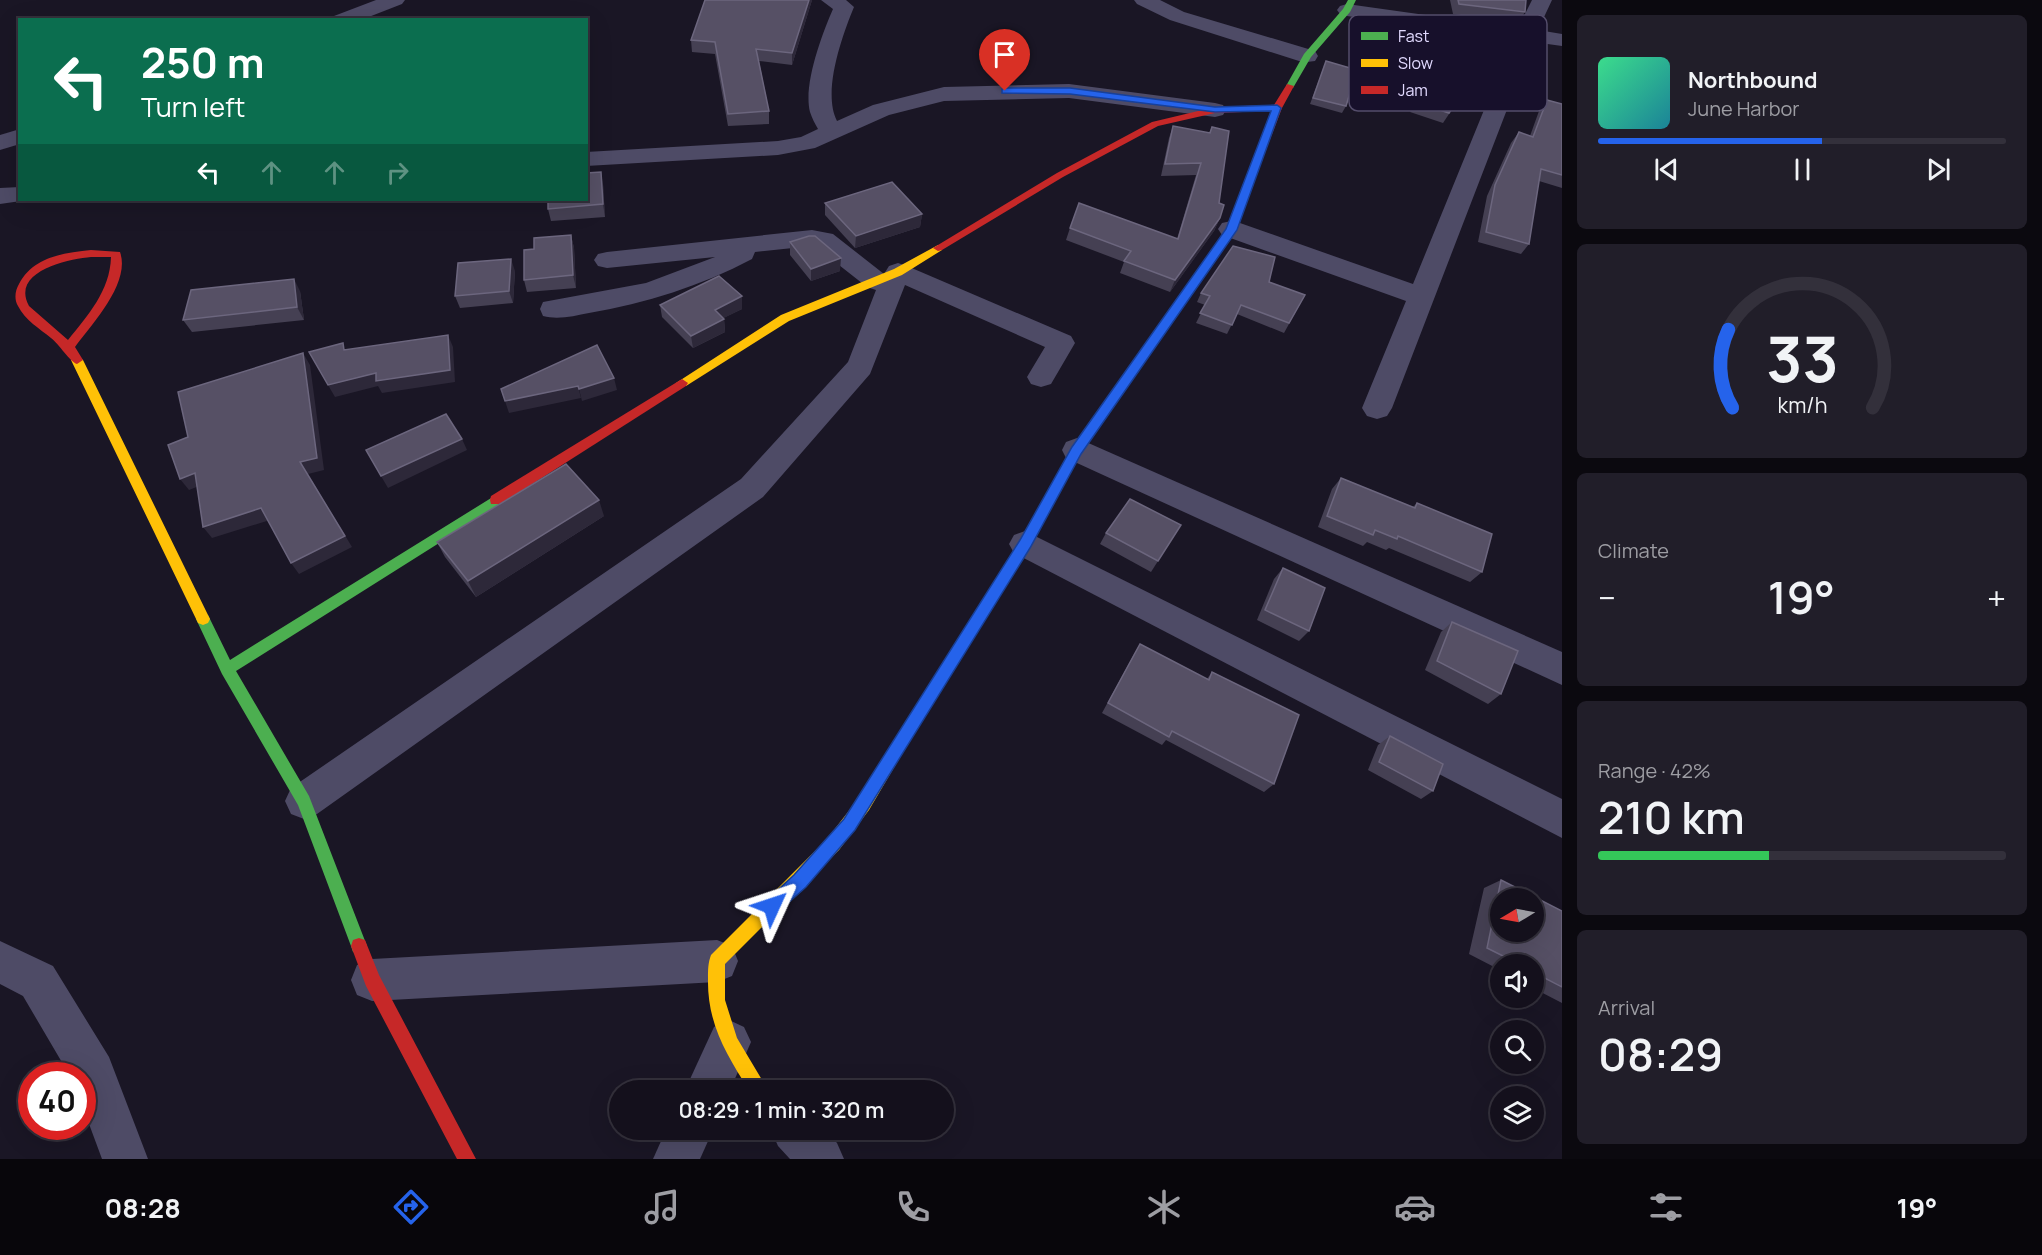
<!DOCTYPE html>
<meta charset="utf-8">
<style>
:root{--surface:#14101c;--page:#211e29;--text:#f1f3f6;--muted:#9d9da3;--line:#33303b;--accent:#2563eb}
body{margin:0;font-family:Manrope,sans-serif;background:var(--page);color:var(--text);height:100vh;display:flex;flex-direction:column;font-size:22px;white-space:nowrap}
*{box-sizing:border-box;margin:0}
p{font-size:20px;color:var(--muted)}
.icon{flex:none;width:33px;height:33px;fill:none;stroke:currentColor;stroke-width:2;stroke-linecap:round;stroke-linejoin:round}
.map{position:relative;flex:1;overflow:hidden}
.details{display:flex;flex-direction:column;gap:15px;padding:15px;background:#0b090f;width:480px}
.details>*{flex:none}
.banner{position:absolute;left:18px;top:18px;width:570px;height:183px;border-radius:0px;box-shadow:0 6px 24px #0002,0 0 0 2px var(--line);background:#0b6e4f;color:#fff;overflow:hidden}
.needle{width:39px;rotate:260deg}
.tools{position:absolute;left:1490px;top:888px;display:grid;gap:12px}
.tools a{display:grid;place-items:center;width:54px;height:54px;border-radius:50%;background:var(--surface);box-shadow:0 6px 24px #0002,0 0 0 2px var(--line);font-size:30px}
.speed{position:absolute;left:18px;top:1062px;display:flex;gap:12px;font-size:30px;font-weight:700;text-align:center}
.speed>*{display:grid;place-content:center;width:78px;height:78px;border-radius:50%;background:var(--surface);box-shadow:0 6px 24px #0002,0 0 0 2px var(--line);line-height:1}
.speed .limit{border:9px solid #d22;background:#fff;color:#111}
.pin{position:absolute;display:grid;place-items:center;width:51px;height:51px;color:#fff;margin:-62px -26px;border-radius:50% 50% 50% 0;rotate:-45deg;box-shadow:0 0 6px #0007}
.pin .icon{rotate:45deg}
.me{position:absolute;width:66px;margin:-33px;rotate:48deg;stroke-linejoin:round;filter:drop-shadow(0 0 4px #0008)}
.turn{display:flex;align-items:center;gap:21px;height:126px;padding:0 24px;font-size:27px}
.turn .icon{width:78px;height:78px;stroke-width:2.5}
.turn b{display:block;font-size:42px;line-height:51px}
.lanes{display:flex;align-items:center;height:57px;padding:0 24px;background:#0003;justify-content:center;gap:30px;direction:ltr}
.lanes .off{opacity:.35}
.big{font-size:45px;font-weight:600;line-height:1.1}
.details .tile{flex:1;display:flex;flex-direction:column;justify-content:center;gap:9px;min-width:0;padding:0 21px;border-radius:9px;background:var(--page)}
.details .dial{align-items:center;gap:0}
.dial svg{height:156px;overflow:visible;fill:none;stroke:var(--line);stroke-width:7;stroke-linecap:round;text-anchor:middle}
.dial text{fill:var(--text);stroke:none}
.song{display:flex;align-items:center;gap:18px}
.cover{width:72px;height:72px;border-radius:9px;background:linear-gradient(135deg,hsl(150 70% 55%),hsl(190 70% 35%))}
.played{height:6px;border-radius:3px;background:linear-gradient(90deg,var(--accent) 55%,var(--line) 55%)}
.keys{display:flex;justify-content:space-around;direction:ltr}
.heat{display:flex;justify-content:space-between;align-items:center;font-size:33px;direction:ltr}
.charge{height:9px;border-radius:4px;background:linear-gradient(90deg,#34c759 42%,var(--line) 0)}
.trip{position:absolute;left:609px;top:1080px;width:345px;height:60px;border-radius:30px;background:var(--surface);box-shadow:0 6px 24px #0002,0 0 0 2px var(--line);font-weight:600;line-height:60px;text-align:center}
.dock{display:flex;height:96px;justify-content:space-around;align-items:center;background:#08060b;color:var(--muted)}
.dock .icon{width:42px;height:42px}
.dock .on{color:var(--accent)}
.dock b{font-size:27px;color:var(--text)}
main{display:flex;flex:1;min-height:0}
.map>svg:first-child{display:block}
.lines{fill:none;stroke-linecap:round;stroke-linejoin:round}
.street{fill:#4e4b66;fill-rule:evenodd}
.fast{fill:#4caf50;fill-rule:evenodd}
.slow{fill:#ffc107;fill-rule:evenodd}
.jam{fill:#c62828;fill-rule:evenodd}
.wall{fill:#454053}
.shaded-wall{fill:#2d2839}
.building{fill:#565065;stroke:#6c667e;stroke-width:1.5;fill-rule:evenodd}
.route{fill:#2563eb;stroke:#184099;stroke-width:1.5}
.key{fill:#17102b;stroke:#544d6b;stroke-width:1.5}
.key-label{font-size:16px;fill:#e2daff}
</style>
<main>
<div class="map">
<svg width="1562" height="1159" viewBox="0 0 1562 1159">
<rect width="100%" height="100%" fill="#1a1625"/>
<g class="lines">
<g class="street">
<polygon points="376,0 405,0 402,4 361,20 331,20 334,16"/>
<path d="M821,0H846L854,7C842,36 822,92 837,121L873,105L944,87L1069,84L1215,103L1223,105L1226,110L1223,115L1215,117L1069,98L944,101L889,115L815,148L778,155L586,166V152L778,141L801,137L818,129C815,124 812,118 810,112C803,85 822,34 833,9Z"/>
<polygon points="1134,0 1160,0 1184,12 1315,51 1318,56 1315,61 1307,62 1299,61 1170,20 1137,4"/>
<polygon points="1532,0 1552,0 1538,30 1562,34 1562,46 1533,42 1392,408 1387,416 1377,419 1367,416 1362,408 1406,301 1222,235 1218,229 1222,223 1231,221 1240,223 1413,284 1513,39 1347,16 1340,14 1337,10 1340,6 1347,4 1518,28"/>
<polygon points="20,129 20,144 0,150 0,135"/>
<polygon points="20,187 20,200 28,200 0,204 0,188"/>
<path d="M812,230L833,234L884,274L889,266L898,263L907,266L1071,336L1075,343L1051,384L1041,387L1031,384L1027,377L1045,347L905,285L870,374L763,497L317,814L304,819L291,814L285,801L291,788L741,479L848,362L876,290L867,287L816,247L812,246L755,252L752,259C701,286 646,303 589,313C574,316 558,320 543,316L540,309L543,302L646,283L715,257L607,268L598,266L594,260L598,254L607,252Z"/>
<polygon points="1077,438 1562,652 1562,685 1066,458 1062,450 1066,442"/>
<polygon points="1025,531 1562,799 1562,838 1014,553 1009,544 1014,535"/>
<polygon points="717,940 732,946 738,961 732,976 717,982 372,1001 357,995 351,980 357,965 372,959"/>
<polygon points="0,941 53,966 109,1057 148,1159 102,1159 82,1105 82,1076 70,1076 23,996 0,984"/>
<polygon points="729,1020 744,1027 751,1042 730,1090 685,1090 714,1027"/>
<polygon points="666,1130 713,1130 700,1159 653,1159"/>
<polygon points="771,1130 825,1130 837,1143 844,1159 790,1159 778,1146"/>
</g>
<g class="fast">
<polygon points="1348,0 1356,0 1350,12 1311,57 1293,88 1287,88 1286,86 1304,54 1343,9"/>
<polygon points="1103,409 1109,413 1081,453 1030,548 909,742 904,744 899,742 897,737 899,732 1020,540 1073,447 1099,410"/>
<polygon points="496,495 502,500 501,504 236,671 309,796 367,946 365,952 359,954 353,952 351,946 298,805 222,674 196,619 198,615 203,613 208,615 230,660"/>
</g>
<g class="slow">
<polygon points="938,245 942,246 942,250 902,275 789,321 686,386 678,386 676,383 781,315 894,269"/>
<polygon points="77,356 83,360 208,615 210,619 208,623 203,625 198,623 71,360"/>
<path d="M904,730L909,732L911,737L909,742L869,810L839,850L725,964V1000L737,1038L768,1090H749C726,1054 707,1023 708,978C708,970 708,963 711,955L827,839L858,799L899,732Z"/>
</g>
<g class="jam">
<polygon points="1287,84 1294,86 1282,108 1236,229 1107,416 1099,416 1097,413 1226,229 1271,111 1215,113 1158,126 1063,177 942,250 938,251 933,248 1057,173 1152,122 1215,107 1274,105"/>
<path d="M91,250L120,252C131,283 92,324 75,347L83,360L77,364C70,362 59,344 51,338C40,329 25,320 18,306C14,299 15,291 19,284C33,257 63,253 91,250ZM91,257H111C110,291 88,315 68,340L29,306C10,271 69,259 91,257Z"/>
<polygon points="682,379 688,383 686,386 501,504 491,504 490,500 491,496"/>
<polygon points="359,938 365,940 379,975 476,1159 457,1159 366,986 351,946 353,940"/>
</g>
</g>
<g class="wall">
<polygon points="705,0 812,0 792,65 759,61 769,111 769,124 728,126 715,54 692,52 691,40"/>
<polygon points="1450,0 1526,0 1525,12 1518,22 1453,14"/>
<polygon points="1326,61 1346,106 1342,113 1310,104"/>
<polygon points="1479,69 1443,123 1410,112 1416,102"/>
<polygon points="1547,100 1562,104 1562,188 1539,181 1529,244 1521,254 1478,242 1487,196 1511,143 1519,132 1530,136 1539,111"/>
<polygon points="1173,126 1209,133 1212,127 1220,218 1214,231 1170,292 1120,273 1124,262 1066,240 1070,228 1177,239 1196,175 1161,176 1169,138"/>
<polygon points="603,184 605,217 551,221 548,209"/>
<polygon points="825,203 922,214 920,227 855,248 825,215"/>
<polygon points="571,235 574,248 576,288 527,292 524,280 534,249"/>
<polygon points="790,242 840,271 811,281 790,255"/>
<polygon points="515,271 513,303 460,308 455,296"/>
<polygon points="1269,282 1305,295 1284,333 1237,314 1227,334 1196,323 1205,305 1197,302 1201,293"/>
<polygon points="300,291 304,320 192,332 183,320"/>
<polygon points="742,296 742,309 723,318 724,319 725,332 693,348 662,317 660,305"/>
<polygon points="1341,478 1413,507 1417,503 1482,572 1470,582 1389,548 1386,550 1367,542 1363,546 1318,527 1332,489"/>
<polygon points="604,516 476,597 445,557 437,542"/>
<polygon points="1181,525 1151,572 1100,544 1106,533"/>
<polygon points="1283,568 1309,631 1299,641 1257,620 1274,579"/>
<polygon points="1452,622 1501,694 1488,704 1425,670 1441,632"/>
<polygon points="1140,644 1207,679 1212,672 1274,784 1264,792 1166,740 1162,745 1102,713 1134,654"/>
<polygon points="1390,736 1433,791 1421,799 1368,770 1378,745"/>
<polygon points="1501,880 1562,911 1562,1003 1533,988 1533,964 1500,964 1500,970 1469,954 1484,888"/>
</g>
<g class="shaded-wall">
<polygon points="809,0 812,0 792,65 792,53"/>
<polygon points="601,172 603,184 605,217 603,204"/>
<polygon points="922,214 920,227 855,248 856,236"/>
<polygon points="1220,218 1214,231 1170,292 1175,280"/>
<polygon points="571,235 574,248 576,288 573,275"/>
<polygon points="841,258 840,271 811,281 811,269"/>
<polygon points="511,259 515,271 513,303 509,291"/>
<polygon points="294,279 300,291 304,320 297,307"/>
<polygon points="742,296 742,309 716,322 715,310"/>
<polygon points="724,319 725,332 693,348 691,336"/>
<polygon points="448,335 453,347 455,382 382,393 378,386 335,397 328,385"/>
<polygon points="303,353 310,365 324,470 308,474 352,547 299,574 291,563 300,462"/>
<polygon points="614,378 617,390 582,401 579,389"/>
<polygon points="578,386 581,398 509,413 505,401"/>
<polygon points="462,439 467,450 388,488 381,476"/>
<polygon points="195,473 204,484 189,490 180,479"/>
<polygon points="599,500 604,516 476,597 468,581"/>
<polygon points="261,508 270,520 212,538 203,527"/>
</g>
<g class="building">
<polygon points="705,0 809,0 792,53 756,49 769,111 728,114 715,42 691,40"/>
<polygon points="1458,0 1526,0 1525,12 1459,4"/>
<polygon points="1445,60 1479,69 1449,113 1416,102"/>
<polygon points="1326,61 1357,70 1346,106 1313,98"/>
<polygon points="1547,100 1562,104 1562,175 1541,169 1529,244 1486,232 1495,185 1519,132 1533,137"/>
<polygon points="1173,126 1210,133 1212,127 1229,131 1219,203 1224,205 1220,218 1175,280 1124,261 1131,251 1070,228 1079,203 1178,239 1201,163 1165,164"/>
<polygon points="601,172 603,204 548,209 548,200 586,200 586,173"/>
<polygon points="892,182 922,214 856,236 825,203"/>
<polygon points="571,235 573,275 524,280 524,250 534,249 534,238"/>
<polygon points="809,236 815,236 841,258 811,269 790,242"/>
<polygon points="1233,246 1275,257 1269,282 1305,295 1289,323 1241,305 1232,325 1200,313 1210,296 1201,293"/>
<polygon points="511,259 509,291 455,296 458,263"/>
<polygon points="719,276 742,296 715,310 724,319 691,336 660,305"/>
<polygon points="294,279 297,307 183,320 191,290"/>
<polygon points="448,335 450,370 376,381 376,373 328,385 309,352 343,343 344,350"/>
<polygon points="597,345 614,378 579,389 578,386 505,401 501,389"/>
<polygon points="303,353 317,458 300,462 345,536 291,563 261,508 203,527 195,473 180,479 168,445 188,437 178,392"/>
<polygon points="446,414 462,439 381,476 366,450"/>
<polygon points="566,464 599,500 468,581 437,542"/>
<polygon points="1341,478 1415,508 1417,503 1492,534 1482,572 1398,536 1397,539 1375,530 1373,535 1327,516"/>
<polygon points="1130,499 1181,525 1158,561 1106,533"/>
<polygon points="1283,568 1325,588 1309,631 1265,610"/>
<polygon points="1452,622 1518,651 1501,694 1437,661"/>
<polygon points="1140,644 1209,680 1212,672 1299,715 1274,784 1172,731 1169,737 1108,703"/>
<polygon points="1390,736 1443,764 1433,791 1379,762"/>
<path d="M1501,880L1562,911V987L1533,972V964H1519L1487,948ZM1500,898H1533V932H1500Z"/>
</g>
<polygon class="route" points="1005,88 1070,88 1215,107 1277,105 1281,108 1237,230 1081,454 1030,548 855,830 806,887 778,912 772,914 767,912 764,906 767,900 794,875 844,819 1020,540 1072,447 1226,229 1271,111 1215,112 1070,94 1002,93 1002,89"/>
<rect x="1349" y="15" width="198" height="96" rx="9" class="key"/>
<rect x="1361" y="32" width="27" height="8" fill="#4caf50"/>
<rect x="1361" y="59" width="27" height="8" fill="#ffc107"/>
<rect x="1361" y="86" width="27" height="8" fill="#c62828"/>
<g class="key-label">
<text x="1398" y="42">Fast</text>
<text x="1398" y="69">Slow</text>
<text x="1398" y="96">Jam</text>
</g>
</svg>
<div class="tools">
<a><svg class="needle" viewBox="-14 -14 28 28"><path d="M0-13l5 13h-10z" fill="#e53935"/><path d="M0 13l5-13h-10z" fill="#9d9da3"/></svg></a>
<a><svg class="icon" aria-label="sound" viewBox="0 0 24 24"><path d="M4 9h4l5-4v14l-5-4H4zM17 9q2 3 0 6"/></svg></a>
<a><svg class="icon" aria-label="search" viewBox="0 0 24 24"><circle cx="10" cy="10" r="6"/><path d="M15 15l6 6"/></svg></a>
<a><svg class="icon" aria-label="layers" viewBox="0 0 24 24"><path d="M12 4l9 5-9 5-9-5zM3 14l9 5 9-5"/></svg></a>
</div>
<div class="speed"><div class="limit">40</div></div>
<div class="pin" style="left:1005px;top:91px;background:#d93025"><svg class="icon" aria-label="arrive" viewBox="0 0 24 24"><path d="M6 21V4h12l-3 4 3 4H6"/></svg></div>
<svg class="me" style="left:772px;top:906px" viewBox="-20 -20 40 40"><path d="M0-17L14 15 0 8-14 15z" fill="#2563eb" stroke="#fff" stroke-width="4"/></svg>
<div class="trip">08:29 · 1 min · 320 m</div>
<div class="banner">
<div class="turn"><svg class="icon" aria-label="left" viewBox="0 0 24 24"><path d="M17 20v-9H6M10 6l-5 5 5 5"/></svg><div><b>250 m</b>Turn left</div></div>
<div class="lanes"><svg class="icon" aria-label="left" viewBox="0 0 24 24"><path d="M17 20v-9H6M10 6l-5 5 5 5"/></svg><svg class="icon off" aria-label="ahead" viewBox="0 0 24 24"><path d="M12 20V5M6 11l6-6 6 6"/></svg><svg class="icon off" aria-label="ahead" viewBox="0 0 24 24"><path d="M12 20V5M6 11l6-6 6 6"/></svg><svg class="icon off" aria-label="right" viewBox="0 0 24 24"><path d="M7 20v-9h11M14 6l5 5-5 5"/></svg></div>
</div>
</div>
<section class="details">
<div class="tile">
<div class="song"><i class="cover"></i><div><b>Northbound</b><p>June Harbor</p></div></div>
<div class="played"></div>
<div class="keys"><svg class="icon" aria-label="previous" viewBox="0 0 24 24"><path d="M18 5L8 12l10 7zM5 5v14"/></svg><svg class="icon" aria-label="pause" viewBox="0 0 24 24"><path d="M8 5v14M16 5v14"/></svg><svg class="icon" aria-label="next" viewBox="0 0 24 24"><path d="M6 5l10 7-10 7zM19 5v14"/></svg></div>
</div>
<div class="tile dial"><svg viewBox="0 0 100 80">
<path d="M14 69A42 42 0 1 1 86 69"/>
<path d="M14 69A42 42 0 0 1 12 29" stroke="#2563eb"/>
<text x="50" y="56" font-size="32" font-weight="700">33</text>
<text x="50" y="72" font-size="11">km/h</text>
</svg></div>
<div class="tile"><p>Climate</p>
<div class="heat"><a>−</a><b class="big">19°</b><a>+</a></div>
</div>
<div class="tile"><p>Range · 42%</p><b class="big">210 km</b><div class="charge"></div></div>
<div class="tile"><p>Arrival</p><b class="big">08:29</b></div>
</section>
</main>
<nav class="dock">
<b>08:28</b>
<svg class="icon on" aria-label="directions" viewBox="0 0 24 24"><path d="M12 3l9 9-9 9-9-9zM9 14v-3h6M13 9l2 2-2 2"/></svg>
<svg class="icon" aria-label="music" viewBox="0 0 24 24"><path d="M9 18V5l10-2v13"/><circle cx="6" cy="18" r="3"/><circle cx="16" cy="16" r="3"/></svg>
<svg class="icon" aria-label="phone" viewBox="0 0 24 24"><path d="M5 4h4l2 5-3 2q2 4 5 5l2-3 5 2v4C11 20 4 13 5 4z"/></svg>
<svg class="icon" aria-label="climate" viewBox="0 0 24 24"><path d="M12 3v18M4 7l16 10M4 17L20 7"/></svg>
<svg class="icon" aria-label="car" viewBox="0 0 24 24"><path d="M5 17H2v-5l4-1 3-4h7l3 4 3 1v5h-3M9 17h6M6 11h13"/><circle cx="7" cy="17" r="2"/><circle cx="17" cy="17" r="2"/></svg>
<svg class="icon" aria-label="filters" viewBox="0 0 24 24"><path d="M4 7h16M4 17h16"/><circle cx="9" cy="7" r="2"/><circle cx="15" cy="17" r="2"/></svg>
<b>19°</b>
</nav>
